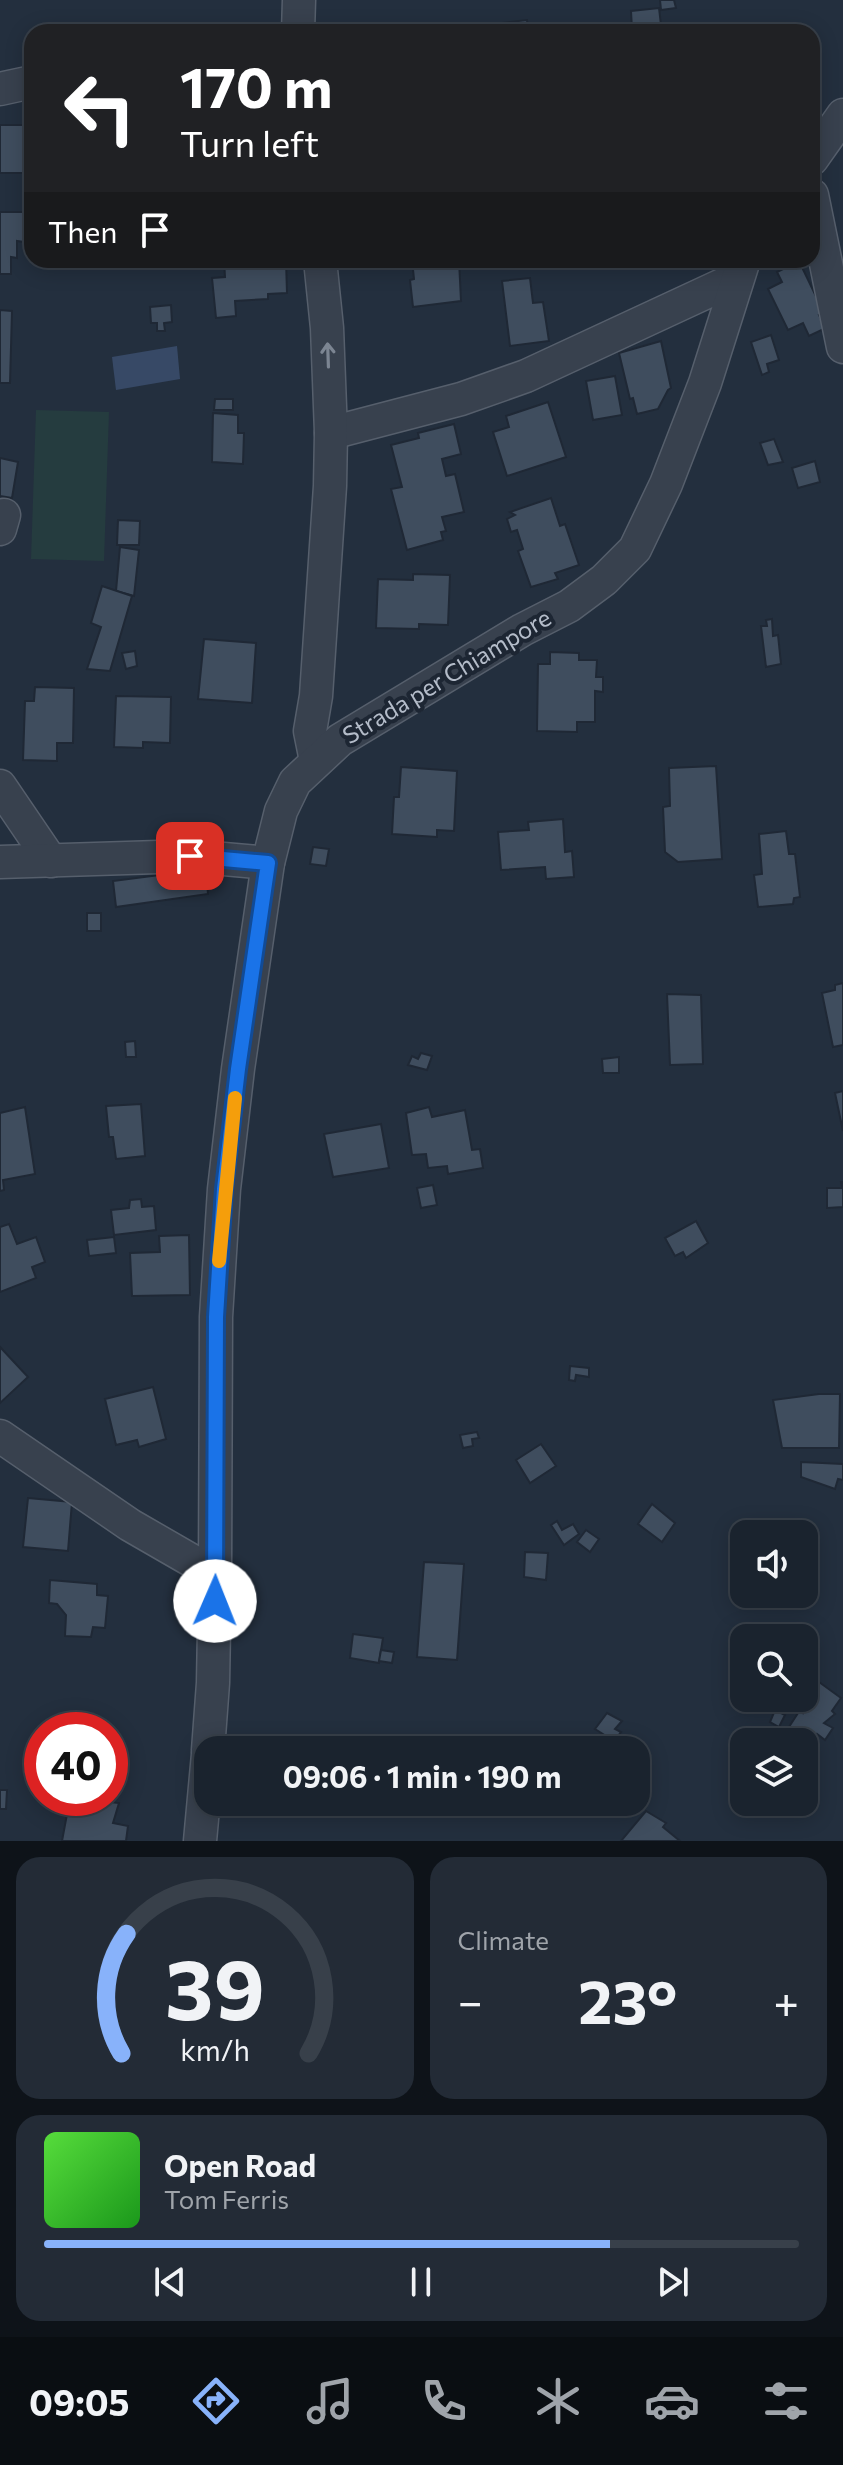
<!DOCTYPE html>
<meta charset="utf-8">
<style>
:root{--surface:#1a232e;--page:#232b36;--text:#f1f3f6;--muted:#9fa4aa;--line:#38404a;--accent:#88b2fa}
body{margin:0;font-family:Commissioner,sans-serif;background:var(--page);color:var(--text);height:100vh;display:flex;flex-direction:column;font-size:30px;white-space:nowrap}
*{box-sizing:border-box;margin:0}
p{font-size:26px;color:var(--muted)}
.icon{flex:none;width:44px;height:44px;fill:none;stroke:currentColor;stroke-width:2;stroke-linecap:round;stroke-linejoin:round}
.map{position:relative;height:1841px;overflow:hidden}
.panel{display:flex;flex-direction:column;gap:16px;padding:16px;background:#0e1319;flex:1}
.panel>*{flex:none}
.hud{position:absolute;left:24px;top:24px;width:796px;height:244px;border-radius:24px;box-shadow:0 4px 20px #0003,0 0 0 2px var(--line);background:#202124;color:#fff;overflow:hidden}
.tools{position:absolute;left:730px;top:1520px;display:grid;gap:16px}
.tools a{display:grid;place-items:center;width:88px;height:88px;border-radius:16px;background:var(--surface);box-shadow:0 4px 20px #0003,0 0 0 2px var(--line);font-size:40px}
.speed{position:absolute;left:24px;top:1712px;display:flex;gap:16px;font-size:40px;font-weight:700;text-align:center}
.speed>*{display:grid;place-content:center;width:104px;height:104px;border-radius:50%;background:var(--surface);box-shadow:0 4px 20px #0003,0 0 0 2px var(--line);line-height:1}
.speed .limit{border:12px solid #d22;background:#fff;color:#111}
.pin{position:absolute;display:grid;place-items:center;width:68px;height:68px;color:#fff;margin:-34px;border-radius:16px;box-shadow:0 4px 12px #0006}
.me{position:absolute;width:88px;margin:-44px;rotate:1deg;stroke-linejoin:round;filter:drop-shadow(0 0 6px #0008)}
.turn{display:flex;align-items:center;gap:28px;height:168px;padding:0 24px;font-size:36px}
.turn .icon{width:104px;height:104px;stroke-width:2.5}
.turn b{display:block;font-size:56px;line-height:68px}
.then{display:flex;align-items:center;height:76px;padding:0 24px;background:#0003;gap:16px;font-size:30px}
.big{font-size:60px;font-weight:700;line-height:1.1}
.panel .tile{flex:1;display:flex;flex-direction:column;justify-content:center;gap:12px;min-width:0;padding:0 28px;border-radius:24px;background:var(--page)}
.panel .dial{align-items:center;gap:0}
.dial svg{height:208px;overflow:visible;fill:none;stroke:var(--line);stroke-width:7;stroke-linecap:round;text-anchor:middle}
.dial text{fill:var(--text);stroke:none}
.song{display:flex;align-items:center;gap:24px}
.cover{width:96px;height:96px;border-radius:12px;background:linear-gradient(135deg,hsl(110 70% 55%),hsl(120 70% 35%))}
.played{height:8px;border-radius:4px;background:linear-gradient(90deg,var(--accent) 75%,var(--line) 75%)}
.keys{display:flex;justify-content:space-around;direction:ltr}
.heat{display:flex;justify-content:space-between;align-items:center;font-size:44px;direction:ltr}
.panel .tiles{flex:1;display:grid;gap:16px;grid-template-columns:1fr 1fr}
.tile:last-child{grid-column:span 2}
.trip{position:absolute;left:194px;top:1736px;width:456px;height:80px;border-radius:24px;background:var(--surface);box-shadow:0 4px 20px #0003,0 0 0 2px var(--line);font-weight:700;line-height:80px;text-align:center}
.tabs{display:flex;height:128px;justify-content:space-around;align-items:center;background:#0a0e12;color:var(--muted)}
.tabs .icon{width:56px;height:56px}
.tabs .on{color:var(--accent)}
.tabs b{font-size:36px;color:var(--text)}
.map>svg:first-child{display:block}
.green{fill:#253c3f}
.water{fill:#374966}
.building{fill:#3f4d5e;stroke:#1f2835;stroke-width:2}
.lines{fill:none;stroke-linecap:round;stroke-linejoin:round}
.minor-casing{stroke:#565f6c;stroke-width:35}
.minor{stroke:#38414e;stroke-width:32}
.oneway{stroke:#7c8592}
.route-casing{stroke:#114b97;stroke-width:20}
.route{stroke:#1a73e8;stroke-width:14}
.slow{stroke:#f59e0b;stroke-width:14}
.labels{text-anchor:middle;stroke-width:8;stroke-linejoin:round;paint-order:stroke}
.street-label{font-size:24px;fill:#b4bcc9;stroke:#1d2633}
</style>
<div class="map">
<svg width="843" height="1841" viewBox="0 0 843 1841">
<rect width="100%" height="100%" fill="#232f3e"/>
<polygon class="green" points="36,410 109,412 104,561 31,559"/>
<polygon class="water" points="177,346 180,379 116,390 112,357"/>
<g class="building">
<polygon points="660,0 674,0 676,8 661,10"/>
<polygon points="659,8 661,25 652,26 653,29 632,30 631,11"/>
<polygon points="527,20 528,32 479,32 478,26"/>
<rect x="0" y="125" width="26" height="48"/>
<polygon points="0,212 24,212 24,242 17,241 17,258 11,257 11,274 0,274"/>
<polygon points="224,260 286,260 287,293 268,294 268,299 235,301 236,316 216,318 212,278 225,277"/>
<polygon points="412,260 459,260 461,301 413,307 410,280 414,279"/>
<polygon points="799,261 824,313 819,315 826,328 809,336 803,323 788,330 768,289 782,282 777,272"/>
<polygon points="530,278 533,303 543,302 549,341 510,346 502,281"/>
<polygon points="171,305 172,322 164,323 165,331 157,331 157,323 151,323 150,307"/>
<polygon points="0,310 12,311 10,383 0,383"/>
<polygon points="771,335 779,360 767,364 769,372 762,375 751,342"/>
<polygon points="661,341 671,388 668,390 658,409 637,414 633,398 630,399 619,353"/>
<polygon points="615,376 622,415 593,420 586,381"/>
<polygon points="215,399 233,399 233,410 214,410"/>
<polygon points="548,402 566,457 507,476 493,432 509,427 506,416"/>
<polygon points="213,413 238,415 238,433 244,433 243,464 212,462"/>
<polygon points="454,424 461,454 442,459 446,476 455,474 464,512 442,517 446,531 441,532 443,540 407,550 391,489 402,487 391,445 419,438 418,433"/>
<polygon points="774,439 783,462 768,465 760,443"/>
<polygon points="0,458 18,462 12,498 0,496"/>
<polygon points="815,461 820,482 798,488 792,468"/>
<polygon points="551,498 560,526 565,524 579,565 555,573 558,579 531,587 518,551 523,549 517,530 511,532 507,519 515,515 510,512"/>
<polygon points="118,520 140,521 139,545 117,545"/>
<polygon points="120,547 139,550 134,596 116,591"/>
<polygon points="413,574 450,575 448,625 419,624 419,629 376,628 378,579 413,580"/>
<polygon points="102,586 132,596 110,671 87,669 101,627 91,623"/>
<polygon points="772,619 773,636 778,635 781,664 766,667 761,626 767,626 766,620"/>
<polygon points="204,639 256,643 252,703 198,699"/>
<polygon points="135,651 137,666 126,669 122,653"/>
<polygon points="550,652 579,653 579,660 597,660 596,677 603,677 603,692 595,691 595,722 577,722 577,732 537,731 538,664 550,664"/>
<polygon points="35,687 74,688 73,743 57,743 57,761 23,760 25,701 34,701"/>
<polygon points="116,696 171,697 170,743 143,742 143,748 114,747"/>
<polygon points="716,766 722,859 678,862 665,852 663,807 670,806 669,768"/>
<polygon points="401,767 457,771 454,831 437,830 437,837 392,834 394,797 399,797"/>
<polygon points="563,819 565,852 572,851 574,877 546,879 545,867 501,870 498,832 529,830 528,822"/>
<polygon points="786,831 789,854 795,854 800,897 794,898 793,904 758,907 754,875 762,874 759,834"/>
<polygon points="313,847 329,849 326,866 310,864"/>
<polygon points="206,869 208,894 116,907 113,881"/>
<rect x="87" y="913" width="14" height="18"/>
<polygon points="843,983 843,1045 833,1047 822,993 835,990 835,985"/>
<polygon points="667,994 701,995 703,1064 670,1065"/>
<polygon points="135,1041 136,1057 126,1057 125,1042"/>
<polygon points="421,1053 432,1056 427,1070 408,1065 412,1056 418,1059"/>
<polygon points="619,1057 619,1073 603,1073 602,1059"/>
<polygon points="843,1091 843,1131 835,1093"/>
<polygon points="141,1104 145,1156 116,1159 113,1137 109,1137 106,1106"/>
<polygon points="25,1107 35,1174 3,1180 4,1190 0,1191 0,1113"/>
<polygon points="429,1107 432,1117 465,1110 472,1150 480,1149 483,1168 448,1174 447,1166 428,1168 426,1154 412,1155 406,1113"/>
<polygon points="381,1124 389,1168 333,1177 324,1134"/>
<polygon points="841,1182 843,1182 843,1207 827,1208 827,1188 842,1188"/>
<polygon points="433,1185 437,1205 421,1208 417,1188"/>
<polygon points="141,1199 142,1207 154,1206 156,1230 114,1235 111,1210 129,1208 130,1200"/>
<polygon points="696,1221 708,1243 686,1258 683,1252 675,1256 665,1238"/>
<polygon points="9,1224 17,1244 36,1237 45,1262 32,1267 36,1278 0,1292 0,1227"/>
<polygon points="189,1235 190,1295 132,1296 130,1253 160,1252 159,1236"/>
<polygon points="114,1237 116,1253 89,1256 87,1240"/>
<polygon points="0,1347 28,1377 0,1403"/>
<polygon points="570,1366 589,1368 589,1377 576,1375 575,1381 569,1380"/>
<polygon points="153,1387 166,1439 139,1447 137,1440 116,1445 105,1399"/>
<polygon points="819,1394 840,1394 839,1448 782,1448 773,1400"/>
<polygon points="477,1432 479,1438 472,1439 473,1446 463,1448 460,1435"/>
<polygon points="541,1444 556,1466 530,1483 516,1460"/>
<polygon points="801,1462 843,1464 843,1480 838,1479 835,1489 801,1477"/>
<polygon points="28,1498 72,1502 68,1551 23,1547"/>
<polygon points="652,1504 675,1523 662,1542 638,1524"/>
<polygon points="557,1521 562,1530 573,1524 579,1534 564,1545 551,1525"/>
<polygon points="586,1530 599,1539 590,1552 577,1542"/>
<polygon points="525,1552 548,1553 546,1580 524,1577"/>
<polygon points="424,1562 464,1564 457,1660 417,1657"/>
<polygon points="50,1580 97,1584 97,1595 108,1596 105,1628 93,1627 91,1637 65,1636 66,1615 57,1604 49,1603"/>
<polygon points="353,1634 383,1638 379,1663 350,1658"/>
<polygon points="381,1650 394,1652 392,1663 379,1661"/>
<polygon points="819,1682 841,1698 832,1711 835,1714 824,1723 833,1728 825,1740 817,1734 812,1741 815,1744 813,1748 810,1747 804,1756 804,1742 783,1742 790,1732 787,1730 800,1710 803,1713 807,1706 804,1704"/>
<polygon points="775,1710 785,1715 779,1727 770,1722"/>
<polygon points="607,1713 622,1721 615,1729 621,1732 614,1741 595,1729"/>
<polygon points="0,1790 7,1790 6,1809 0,1809"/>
<polygon points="70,1798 119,1803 113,1823 128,1826 126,1841 62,1841"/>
<polygon points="646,1811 666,1823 663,1827 680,1841 621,1841"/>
</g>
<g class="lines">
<defs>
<g id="minor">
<polyline points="298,32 299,0"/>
<polyline points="0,89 32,82"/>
<polyline points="812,159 843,115"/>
<polyline points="812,195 843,347"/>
<polyline points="331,433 461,399 526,376 737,278"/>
<polyline points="0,529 4,515"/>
<polyline points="316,761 310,731 316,696 330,486 331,433 327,328 320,260"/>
<polyline points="0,786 51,861"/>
<polyline points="0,862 190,856 268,863"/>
<polyline points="0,1436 130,1525 215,1574"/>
<polyline points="208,1750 213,1683 215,1574 216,1317 224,1189 238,1069 268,863 281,811 295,782 340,740 522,630 569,606 604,580 635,549 666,484 705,383 744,260"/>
<polyline points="200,1841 208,1754"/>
</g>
</defs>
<use href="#minor" class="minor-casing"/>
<use href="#minor" class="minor"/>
</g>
<defs><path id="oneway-shaft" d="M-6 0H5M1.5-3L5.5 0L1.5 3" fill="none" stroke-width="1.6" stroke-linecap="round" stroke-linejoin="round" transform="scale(2)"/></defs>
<use class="oneway" href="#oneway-shaft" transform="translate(328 355) rotate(-92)"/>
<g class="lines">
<defs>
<polyline id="route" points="190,856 268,863 238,1069 224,1189 216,1317 215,1601"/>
</defs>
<use href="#route" class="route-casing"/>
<use href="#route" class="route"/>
<polyline class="slow" points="219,1261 235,1098"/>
</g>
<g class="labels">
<g class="street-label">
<text transform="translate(447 677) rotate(-31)" y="8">Strada per Chiampore</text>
</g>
</g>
</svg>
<div class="tools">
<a><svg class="icon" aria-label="sound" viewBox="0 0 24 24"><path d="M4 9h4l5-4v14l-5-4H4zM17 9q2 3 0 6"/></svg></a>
<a><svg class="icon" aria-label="search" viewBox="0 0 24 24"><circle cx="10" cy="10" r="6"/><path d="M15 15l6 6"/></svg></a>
<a><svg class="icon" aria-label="layers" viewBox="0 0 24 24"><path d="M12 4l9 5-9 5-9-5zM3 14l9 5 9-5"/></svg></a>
</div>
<div class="speed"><div class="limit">40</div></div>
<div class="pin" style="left:190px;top:856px;background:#d93025"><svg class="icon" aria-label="arrive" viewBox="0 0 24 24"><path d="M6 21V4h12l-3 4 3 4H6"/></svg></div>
<svg class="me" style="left:215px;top:1601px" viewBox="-20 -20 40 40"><circle r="19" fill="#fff"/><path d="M0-13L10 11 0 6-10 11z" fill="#1a73e8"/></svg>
<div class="trip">09:06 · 1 min · 190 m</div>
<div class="hud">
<div class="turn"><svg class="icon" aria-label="left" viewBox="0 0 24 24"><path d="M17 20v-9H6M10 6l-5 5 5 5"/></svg><div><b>170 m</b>Turn left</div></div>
<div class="then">Then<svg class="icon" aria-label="arrive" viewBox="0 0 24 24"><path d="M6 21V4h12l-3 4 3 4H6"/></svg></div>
</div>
</div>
<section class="panel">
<div class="tiles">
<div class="tile dial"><svg viewBox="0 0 100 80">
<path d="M14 69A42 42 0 1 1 86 69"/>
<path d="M14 69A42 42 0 0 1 16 23" stroke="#88b2fa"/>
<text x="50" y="56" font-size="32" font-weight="700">39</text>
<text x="50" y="72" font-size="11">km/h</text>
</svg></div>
<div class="tile"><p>Climate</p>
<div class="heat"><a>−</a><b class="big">23°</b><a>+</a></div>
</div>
<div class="tile">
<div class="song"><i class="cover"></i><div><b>Open Road</b><p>Tom Ferris</p></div></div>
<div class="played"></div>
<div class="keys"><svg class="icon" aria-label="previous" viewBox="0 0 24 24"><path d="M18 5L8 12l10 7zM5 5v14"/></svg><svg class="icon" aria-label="pause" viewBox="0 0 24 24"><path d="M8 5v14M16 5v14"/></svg><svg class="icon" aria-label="next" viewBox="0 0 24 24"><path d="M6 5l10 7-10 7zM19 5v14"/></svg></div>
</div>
</div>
</section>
<nav class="tabs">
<b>09:05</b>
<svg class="icon on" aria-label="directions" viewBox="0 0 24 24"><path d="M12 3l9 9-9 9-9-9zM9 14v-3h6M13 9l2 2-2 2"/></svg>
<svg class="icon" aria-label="music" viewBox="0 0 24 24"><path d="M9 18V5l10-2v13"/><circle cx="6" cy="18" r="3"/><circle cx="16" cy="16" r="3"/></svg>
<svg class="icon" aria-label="phone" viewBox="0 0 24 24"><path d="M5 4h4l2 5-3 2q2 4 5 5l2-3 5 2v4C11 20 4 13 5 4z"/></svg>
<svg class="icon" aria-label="climate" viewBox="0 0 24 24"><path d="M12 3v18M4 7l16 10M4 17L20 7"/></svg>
<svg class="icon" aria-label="car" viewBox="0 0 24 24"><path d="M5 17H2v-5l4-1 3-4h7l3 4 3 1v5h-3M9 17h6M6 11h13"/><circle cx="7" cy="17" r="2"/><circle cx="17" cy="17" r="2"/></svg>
<svg class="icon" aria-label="filters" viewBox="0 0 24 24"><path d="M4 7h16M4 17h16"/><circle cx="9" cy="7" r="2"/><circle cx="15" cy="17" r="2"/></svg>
</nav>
